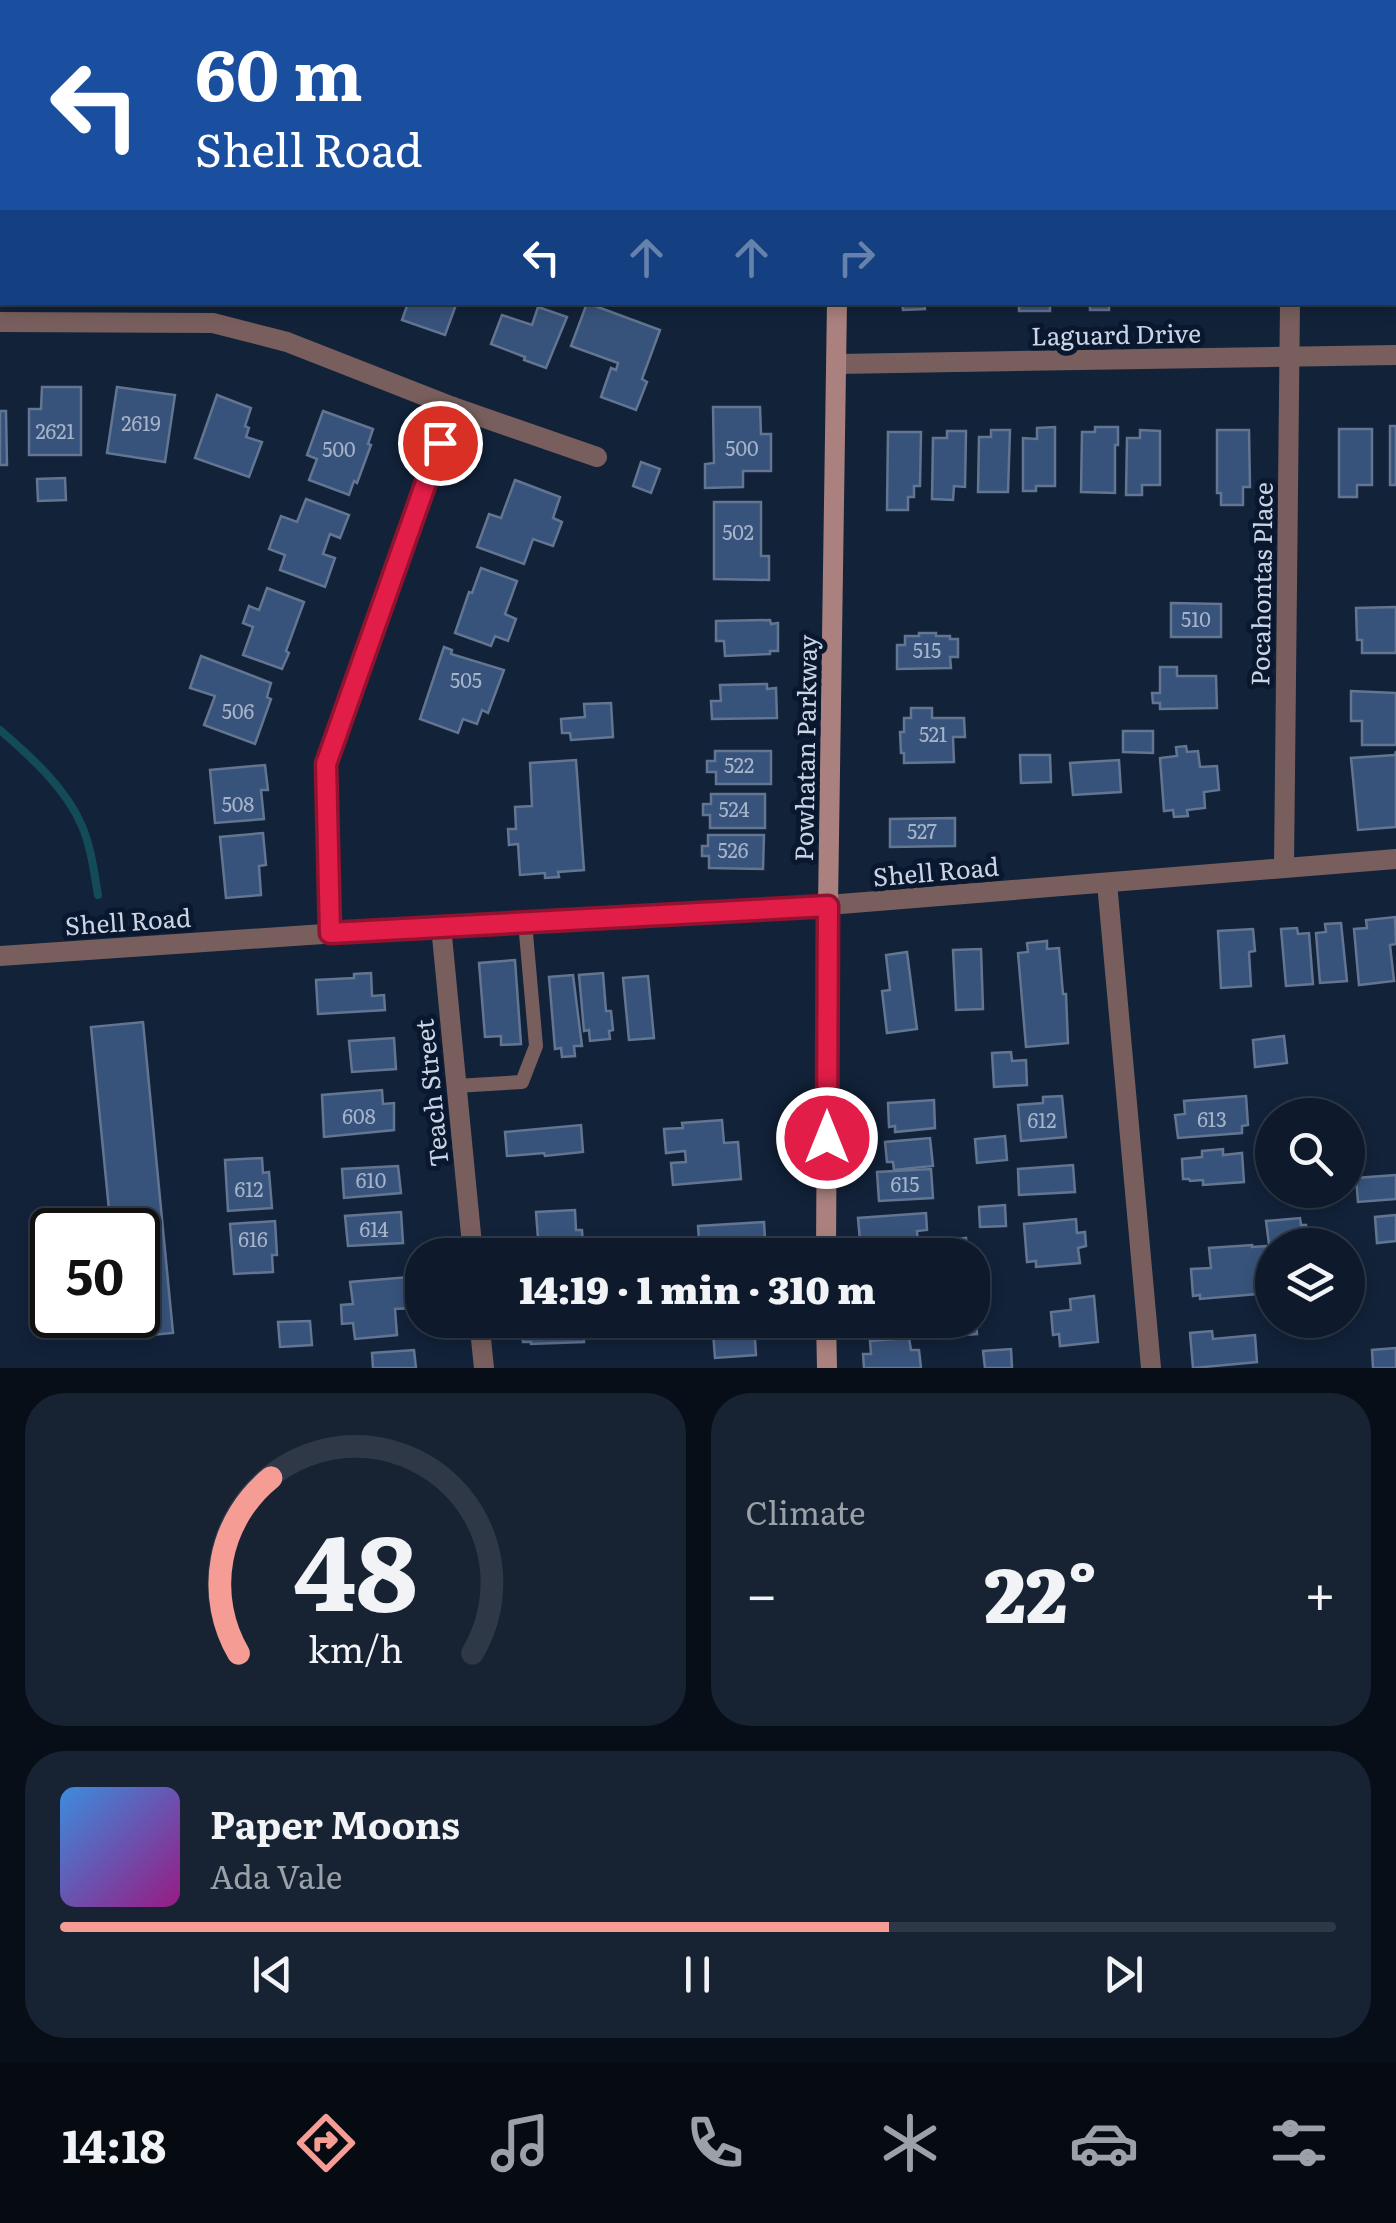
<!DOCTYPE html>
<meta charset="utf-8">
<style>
:root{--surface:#0e1a2b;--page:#172333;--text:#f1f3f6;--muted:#9ba1a9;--line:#2e3847;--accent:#f59c95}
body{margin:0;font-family:Literata,serif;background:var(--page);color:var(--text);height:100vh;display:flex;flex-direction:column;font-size:38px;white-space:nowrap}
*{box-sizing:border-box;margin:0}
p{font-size:32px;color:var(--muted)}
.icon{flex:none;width:55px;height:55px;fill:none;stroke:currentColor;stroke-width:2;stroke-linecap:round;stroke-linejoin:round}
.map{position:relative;height:1368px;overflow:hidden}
.details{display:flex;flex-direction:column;gap:25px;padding:25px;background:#080e18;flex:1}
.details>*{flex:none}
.guide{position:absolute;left:0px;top:0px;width:1398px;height:305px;box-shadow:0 5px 15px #0003,0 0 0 2px var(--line);background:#1a4fa0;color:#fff;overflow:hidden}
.tools{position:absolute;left:1255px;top:1098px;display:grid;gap:20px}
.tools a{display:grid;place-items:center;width:110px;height:110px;border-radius:50%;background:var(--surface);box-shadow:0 5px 15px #0003,0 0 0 2px var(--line);font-size:50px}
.speed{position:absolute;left:30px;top:1208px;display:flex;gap:20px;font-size:50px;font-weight:700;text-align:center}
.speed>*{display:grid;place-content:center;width:130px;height:130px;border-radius:50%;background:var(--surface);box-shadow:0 5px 15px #0003,0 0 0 2px var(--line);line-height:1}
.speed .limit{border:5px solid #111;border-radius:15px;background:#fff;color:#111}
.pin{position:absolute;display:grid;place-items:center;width:85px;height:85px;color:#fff;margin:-42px;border:5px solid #fff;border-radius:50%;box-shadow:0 2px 10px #0007}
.me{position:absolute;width:110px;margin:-55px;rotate:0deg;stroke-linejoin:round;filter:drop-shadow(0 0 8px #0008)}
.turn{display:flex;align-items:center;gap:35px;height:210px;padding:0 30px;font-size:45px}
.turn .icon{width:130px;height:130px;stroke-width:2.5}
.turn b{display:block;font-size:70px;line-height:85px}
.lanes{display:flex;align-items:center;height:95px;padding:0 30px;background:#0003;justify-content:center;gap:50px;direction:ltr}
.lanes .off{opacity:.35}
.big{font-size:75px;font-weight:800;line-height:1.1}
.details .widget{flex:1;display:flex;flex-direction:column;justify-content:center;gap:15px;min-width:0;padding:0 35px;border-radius:40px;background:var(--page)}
.details .dial{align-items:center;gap:0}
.dial svg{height:260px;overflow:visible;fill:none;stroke:var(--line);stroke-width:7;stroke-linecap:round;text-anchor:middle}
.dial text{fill:var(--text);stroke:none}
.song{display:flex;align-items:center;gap:30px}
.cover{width:120px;height:120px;border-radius:15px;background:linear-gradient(135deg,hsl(210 70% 55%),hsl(310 70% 35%))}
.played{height:10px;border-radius:5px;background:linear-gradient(90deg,var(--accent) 65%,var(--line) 65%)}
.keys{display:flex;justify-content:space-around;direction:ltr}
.heat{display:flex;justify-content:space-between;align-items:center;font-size:55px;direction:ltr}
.details .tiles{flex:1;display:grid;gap:25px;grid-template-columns:1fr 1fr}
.widget:last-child{grid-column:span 2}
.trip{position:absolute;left:405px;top:1238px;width:585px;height:100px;border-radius:40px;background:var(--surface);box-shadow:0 5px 15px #0003,0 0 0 2px var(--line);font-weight:800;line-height:100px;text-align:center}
.tabs{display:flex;height:160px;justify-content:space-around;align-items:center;background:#060a11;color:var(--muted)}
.tabs .icon{width:70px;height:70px}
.tabs .active{color:var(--accent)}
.tabs b{font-size:45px;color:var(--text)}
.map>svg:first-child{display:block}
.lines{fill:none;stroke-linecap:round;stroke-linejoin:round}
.stream{stroke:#134c58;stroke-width:8}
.building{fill:#38537b;stroke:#627591;stroke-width:2.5}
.service{stroke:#785f5d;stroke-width:14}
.minor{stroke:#785f5d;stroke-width:20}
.tertiary{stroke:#785f5d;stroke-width:20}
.secondary{stroke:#aa817e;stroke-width:20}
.route-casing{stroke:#92132f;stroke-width:25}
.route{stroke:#e11d48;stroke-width:18}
.labels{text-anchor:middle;stroke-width:10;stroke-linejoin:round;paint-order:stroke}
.number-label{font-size:20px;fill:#a6b4ca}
.street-label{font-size:25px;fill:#cad4e4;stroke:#09182f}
</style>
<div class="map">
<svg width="1396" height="1368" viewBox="0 0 1396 1368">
<rect width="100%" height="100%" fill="#122239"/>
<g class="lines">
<path class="stream" d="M0,730C30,756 66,788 82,826C91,847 94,872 98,895"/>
</g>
<g class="building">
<rect x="0" y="56" width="2" height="56"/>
<polygon points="406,302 457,302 445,335 402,320 408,303"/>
<polygon points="902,302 924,302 925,309 903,310"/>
<rect x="1019" y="302" width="31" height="9"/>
<rect x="1090" y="302" width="19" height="8"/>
<polygon points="587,303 660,330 642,379 647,382 636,410 601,397 611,368 616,370 618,363 571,346"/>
<polygon points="538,307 567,317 546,368 524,360 525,357 491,344 502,315 532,325"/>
<polygon points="42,387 81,387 81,455 29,455 29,409 41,409"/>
<polygon points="117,387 175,395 165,462 107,453"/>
<polygon points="217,395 251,408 245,426 249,428 246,437 262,442 249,477 195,458"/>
<polygon points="713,407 760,407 761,434 771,434 771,471 743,471 743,487 705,488 705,464 714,463"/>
<polygon points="0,411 6,411 7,465 0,465"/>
<polygon points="323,411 373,429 368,444 371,445 357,483 354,481 349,495 309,480 317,459 307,455"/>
<rect x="1390" y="426" width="6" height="59"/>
<polygon points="1055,427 1055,486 1036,486 1036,491 1023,491 1023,438 1037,439 1037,428"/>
<polygon points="1095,427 1118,427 1118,445 1115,445 1115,493 1081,492 1082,432 1095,432"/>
<polygon points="1339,429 1372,429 1372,485 1357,485 1357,497 1339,497"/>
<polygon points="991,430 1010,430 1008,492 978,492 979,437 991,437"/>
<polygon points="1140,430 1160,431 1160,485 1142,485 1142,495 1126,495 1127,438 1140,438"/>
<polygon points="1217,430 1249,430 1250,487 1243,487 1243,505 1221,505 1221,493 1217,493"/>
<polygon points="947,431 966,431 965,487 954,486 953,500 932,499 933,438 947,438"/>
<polygon points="888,432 921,432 920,486 914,486 914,497 908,497 908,510 887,510"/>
<polygon points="641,462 660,469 651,493 633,486"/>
<polygon points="65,478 66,500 38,501 37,479"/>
<polygon points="515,480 560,497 553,518 562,522 553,546 533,539 524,564 477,547 489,514 501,518"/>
<polygon points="306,499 349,515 340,538 330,534 323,554 335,558 325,587 280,570 285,555 269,549 281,516 297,522"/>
<polygon points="714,502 761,502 761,556 769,556 769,580 714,579"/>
<polygon points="481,568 517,581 505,614 516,619 508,641 495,636 491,646 455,633 469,592 472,593"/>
<polygon points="267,588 304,602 286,651 289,653 282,669 243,655 253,627 243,623 249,606 259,610"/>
<polygon points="1171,603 1221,604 1221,637 1171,637"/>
<polygon points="1396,607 1396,653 1362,653 1362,640 1357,640 1356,608"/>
<polygon points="770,620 771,624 778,623 778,651 770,651 770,654 725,656 724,641 716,641 716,621"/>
<polygon points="919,633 936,633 936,636 950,636 950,639 958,639 958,657 950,657 951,668 897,669 897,645 905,645 905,636 919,636"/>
<polygon points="444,647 452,650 451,654 504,670 488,713 482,710 477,724 463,719 458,733 420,719"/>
<polygon points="201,656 271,683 267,697 271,699 255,744 204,725 215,696 190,688"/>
<polygon points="1160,667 1177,667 1177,676 1216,676 1217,708 1160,709 1160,703 1153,703 1152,693 1160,693"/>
<polygon points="767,684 767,689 776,688 777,718 712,719 711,701 721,701 720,685"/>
<polygon points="1351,691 1396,693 1396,745 1362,745 1362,721 1351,721"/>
<polygon points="611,703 613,737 571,740 570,733 562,733 561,719 585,717 584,704"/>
<polygon points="911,708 932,708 932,718 964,718 965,737 953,737 954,762 904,763 904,753 901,753 900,732 904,732 904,718 911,718"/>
<polygon points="1123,731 1153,731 1153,753 1123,752"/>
<polygon points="1186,746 1187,752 1198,751 1200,767 1217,766 1219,790 1204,792 1205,808 1187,810 1188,816 1174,817 1173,810 1164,811 1160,758 1177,756 1176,747"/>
<polygon points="715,751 771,751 771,784 716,784 716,772 707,772 707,761 715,761"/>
<polygon points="1396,751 1396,827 1358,830 1351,758 1395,755"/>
<polygon points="1020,755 1050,755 1051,782 1021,783"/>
<polygon points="576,760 584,870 558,872 559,877 545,878 545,873 520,875 518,844 509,845 508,829 516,829 515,807 532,806 530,763"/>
<polygon points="1119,760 1121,792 1073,795 1070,763"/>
<polygon points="265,765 268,790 261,790 264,819 215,823 210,770"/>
<polygon points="711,794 765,794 765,828 710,828 710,815 703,815 703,804 711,804"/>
<polygon points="955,818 955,846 890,847 890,819"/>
<polygon points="263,833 266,865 259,866 261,895 226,898 220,837"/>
<polygon points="708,835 764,835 763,869 709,868 709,856 702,856 702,846 708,846"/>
<polygon points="1395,917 1396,944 1390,945 1394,981 1359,985 1354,929 1367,928 1366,920"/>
<polygon points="1341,923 1347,981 1320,983 1316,933 1326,932 1325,924"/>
<polygon points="1297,928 1298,934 1309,933 1313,984 1286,986 1281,929"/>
<polygon points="1253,929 1255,951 1249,952 1251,986 1221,988 1218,931"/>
<polygon points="1047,941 1047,949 1059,948 1063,994 1066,994 1068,1043 1026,1047 1018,953 1028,952 1027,943"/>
<polygon points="981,949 983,1009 956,1010 953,950"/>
<polygon points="907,952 917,1029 887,1033 882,991 890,990 886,955"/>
<polygon points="515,960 521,1044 501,1045 501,1036 485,1037 479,963"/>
<polygon points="371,973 372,996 384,995 385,1010 318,1014 316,980 354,978 354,974"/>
<polygon points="603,973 606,1011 611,1011 613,1030 609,1031 610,1039 590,1041 589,1030 584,1031 579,975"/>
<polygon points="573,975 582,1046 574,1046 575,1056 562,1057 561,1048 555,1049 549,977"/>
<polygon points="648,976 654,1038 629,1040 623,978"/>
<polygon points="143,1022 173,1333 121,1338 119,1315 138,1315 138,1230 111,1230 91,1027"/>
<polygon points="1284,1036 1287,1063 1255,1067 1253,1040"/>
<polygon points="394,1038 396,1069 352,1072 349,1041"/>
<polygon points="1011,1052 1012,1061 1026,1060 1027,1085 994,1087 992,1053"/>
<polygon points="382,1090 383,1104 394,1103 394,1130 324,1137 322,1095"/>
<polygon points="1062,1096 1066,1137 1021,1141 1018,1105 1043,1103 1043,1097"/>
<polygon points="1246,1096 1248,1125 1242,1126 1242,1133 1178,1138 1175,1115 1185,1114 1184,1101"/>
<polygon points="934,1100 935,1128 895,1132 895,1126 889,1127 888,1103"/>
<polygon points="1272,1118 1272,1143 1268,1144 1266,1119"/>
<polygon points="722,1120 724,1143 738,1142 741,1179 673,1185 671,1163 686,1162 685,1151 666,1153 664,1129 683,1128 682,1123"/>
<polygon points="581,1125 583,1152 545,1156 544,1153 507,1156 505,1132"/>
<polygon points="1005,1136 1007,1160 977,1163 975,1139"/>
<polygon points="930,1138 933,1166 894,1170 893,1162 887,1162 885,1142"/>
<polygon points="1223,1149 1223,1155 1242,1153 1244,1182 1203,1185 1203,1180 1190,1181 1189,1179 1183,1179 1182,1159 1202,1157 1202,1151"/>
<polygon points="262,1158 263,1173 269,1172 272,1208 228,1211 225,1160"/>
<polygon points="1073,1165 1075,1192 1019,1195 1018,1169"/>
<polygon points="398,1166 401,1193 344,1198 342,1169"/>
<polygon points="931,1169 933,1198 879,1201 877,1172"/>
<polygon points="1396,1175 1396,1199 1358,1202 1356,1178"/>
<polygon points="1005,1205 1006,1226 980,1227 979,1207"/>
<polygon points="575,1210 576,1230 582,1230 583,1245 606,1244 607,1255 542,1255 541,1251 539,1252 536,1212"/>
<polygon points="401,1212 403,1243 348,1246 345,1216"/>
<polygon points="926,1213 927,1230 917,1231 918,1244 895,1246 895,1251 861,1253 858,1218"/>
<polygon points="1396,1215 1396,1241 1377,1243 1375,1217"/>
<polygon points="1300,1218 1301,1225 1306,1225 1308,1245 1272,1245 1272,1251 1270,1252 1266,1221"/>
<polygon points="1076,1219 1077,1233 1085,1232 1086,1246 1078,1248 1080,1263 1036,1267 1036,1261 1027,1262 1024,1224"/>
<polygon points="275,1221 277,1255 272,1255 273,1272 234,1274 230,1224"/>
<polygon points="764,1222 766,1255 700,1255 698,1226"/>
<polygon points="966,1238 968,1255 944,1255 943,1241"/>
<polygon points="1252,1245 1252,1247 1266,1246 1268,1274 1255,1274 1257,1294 1200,1299 1200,1295 1193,1296 1191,1269 1211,1268 1209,1248"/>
<polygon points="409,1277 411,1308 395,1309 397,1335 355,1339 353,1323 342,1324 341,1305 353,1304 350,1282"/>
<polygon points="1094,1296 1098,1342 1060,1346 1059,1334 1053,1335 1051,1312 1071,1310 1070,1299"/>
<polygon points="972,1311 975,1311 977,1334 950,1336 948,1320 972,1320"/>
<polygon points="530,1320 577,1320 578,1328 583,1328 584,1342 531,1344 531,1342 523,1342 522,1321"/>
<polygon points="712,1320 750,1320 750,1324 754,1324 756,1355 715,1358"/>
<polygon points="310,1321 312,1345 280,1347 278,1322"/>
<polygon points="1212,1331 1213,1339 1255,1335 1257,1362 1193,1368 1190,1333"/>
<polygon points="909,1338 911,1350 919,1350 921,1368 864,1368 863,1354 871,1354 870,1341"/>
<polygon points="1396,1348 1396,1368 1373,1368 1372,1350"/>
<polygon points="1011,1349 1012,1368 985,1368 983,1351"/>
<polygon points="414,1350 416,1368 373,1368 372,1353"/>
</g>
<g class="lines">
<polyline class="service" points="456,1086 522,1082 536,1046 525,922"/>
<g class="minor">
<polyline points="1293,2 1293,0"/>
<polyline points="0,322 213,323 287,342 453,407 597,457"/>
<polyline points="837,364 1396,355"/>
<polyline points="1284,867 1290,302"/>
<polyline points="1107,883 1151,1368"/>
<polyline points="441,926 473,1255"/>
<polyline points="330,933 325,764 453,407"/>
<polyline points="479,1320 484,1368"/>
</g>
<polyline class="tertiary" points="0,956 441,926 828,905 1396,859"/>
<g class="secondary">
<polyline points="840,2 840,0"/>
<polyline points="826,1255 828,905 837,302"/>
<polyline points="826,1320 827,1368"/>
</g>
</g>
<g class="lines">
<defs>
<polyline id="route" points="440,443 326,764 330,933 828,906 827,1138"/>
</defs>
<use href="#route" class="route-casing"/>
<use href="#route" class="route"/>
</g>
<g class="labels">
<g class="number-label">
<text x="141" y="431">2619</text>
<text x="55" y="439">2621</text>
<text x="742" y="456">500</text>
<text x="339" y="457">500</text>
<text x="738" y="540">502</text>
<text x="1196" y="627">510</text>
<text x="927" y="658">515</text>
<text x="466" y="688">505</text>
<text x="238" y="719">506</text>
<text x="933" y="742">521</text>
<text x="739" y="773">522</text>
<text x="238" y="812">508</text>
<text x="734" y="817">524</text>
<text x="922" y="839">527</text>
<text x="733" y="858">526</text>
<text x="359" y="1124">608</text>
<text x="1212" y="1127">613</text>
<text x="1042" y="1128">612</text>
<text x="371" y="1188">610</text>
<text x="905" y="1192">615</text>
<text x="249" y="1197">612</text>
<text x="374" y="1237">614</text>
<text x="253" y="1247">616</text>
</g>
<g class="street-label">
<text transform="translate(1116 335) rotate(-1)" y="9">Laguard Drive</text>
<text transform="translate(1262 584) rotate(-89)" y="9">Pocahontas Place</text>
<text transform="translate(806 748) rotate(-89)" y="9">Powhatan Parkway</text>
<text transform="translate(936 872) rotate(-5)" y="9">Shell Road</text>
<text transform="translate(128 922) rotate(-4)" y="9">Shell Road</text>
<text transform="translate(432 1093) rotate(-96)" y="9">Teach Street</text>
</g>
</g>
</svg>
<div class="tools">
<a><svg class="icon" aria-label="search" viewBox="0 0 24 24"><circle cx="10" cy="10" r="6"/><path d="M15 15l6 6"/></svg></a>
<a><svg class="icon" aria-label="layers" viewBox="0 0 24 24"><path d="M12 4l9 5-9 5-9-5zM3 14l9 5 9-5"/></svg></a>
</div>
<div class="speed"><div class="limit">50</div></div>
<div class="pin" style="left:440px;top:443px;background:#d93025"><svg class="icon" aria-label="arrive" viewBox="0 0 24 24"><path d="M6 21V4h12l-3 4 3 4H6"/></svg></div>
<svg class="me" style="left:827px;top:1138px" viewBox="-20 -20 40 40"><circle r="17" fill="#e11d48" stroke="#fff" stroke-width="3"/><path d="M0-11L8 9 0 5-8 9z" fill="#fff"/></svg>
<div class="trip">14:19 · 1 min · 310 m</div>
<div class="guide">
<div class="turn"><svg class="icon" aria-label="left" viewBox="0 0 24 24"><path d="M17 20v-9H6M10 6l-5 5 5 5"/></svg><div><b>60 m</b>Shell Road</div></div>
<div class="lanes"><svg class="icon" aria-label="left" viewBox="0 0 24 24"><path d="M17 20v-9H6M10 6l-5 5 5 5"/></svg><svg class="icon off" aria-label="ahead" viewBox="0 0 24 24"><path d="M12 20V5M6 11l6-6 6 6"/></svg><svg class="icon off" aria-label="ahead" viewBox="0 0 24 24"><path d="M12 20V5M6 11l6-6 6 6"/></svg><svg class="icon off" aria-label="right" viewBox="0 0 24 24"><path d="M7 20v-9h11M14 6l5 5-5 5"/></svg></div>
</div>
</div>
<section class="details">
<div class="tiles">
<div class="widget dial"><svg viewBox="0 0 100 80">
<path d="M14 69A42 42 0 1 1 86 69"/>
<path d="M14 69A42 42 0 0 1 24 15" stroke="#f59c95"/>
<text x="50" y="56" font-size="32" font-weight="700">48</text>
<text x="50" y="72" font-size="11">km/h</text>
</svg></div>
<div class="widget"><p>Climate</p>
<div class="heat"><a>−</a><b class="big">22°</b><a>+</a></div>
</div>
<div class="widget">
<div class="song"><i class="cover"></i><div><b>Paper Moons</b><p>Ada Vale</p></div></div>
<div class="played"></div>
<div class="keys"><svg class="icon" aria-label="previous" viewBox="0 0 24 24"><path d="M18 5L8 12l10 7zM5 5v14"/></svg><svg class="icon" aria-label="pause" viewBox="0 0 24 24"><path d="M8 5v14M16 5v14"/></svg><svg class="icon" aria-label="next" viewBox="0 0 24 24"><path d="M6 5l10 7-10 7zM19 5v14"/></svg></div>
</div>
</div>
</section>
<nav class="tabs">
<b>14:18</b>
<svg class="icon active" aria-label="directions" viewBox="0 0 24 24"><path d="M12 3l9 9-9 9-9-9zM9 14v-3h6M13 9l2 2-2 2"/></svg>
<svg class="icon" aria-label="music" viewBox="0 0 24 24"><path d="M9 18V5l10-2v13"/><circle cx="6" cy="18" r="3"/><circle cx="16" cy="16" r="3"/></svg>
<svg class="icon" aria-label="phone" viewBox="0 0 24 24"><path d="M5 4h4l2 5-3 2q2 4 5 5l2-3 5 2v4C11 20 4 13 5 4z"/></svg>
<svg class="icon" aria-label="climate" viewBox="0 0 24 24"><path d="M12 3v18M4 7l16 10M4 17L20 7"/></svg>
<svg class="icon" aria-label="car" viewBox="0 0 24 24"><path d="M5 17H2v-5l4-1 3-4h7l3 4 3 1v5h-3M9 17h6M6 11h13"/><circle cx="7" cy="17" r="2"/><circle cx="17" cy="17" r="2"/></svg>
<svg class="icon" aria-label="filters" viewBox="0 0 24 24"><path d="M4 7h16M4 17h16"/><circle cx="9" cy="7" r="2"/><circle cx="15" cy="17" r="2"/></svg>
</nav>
